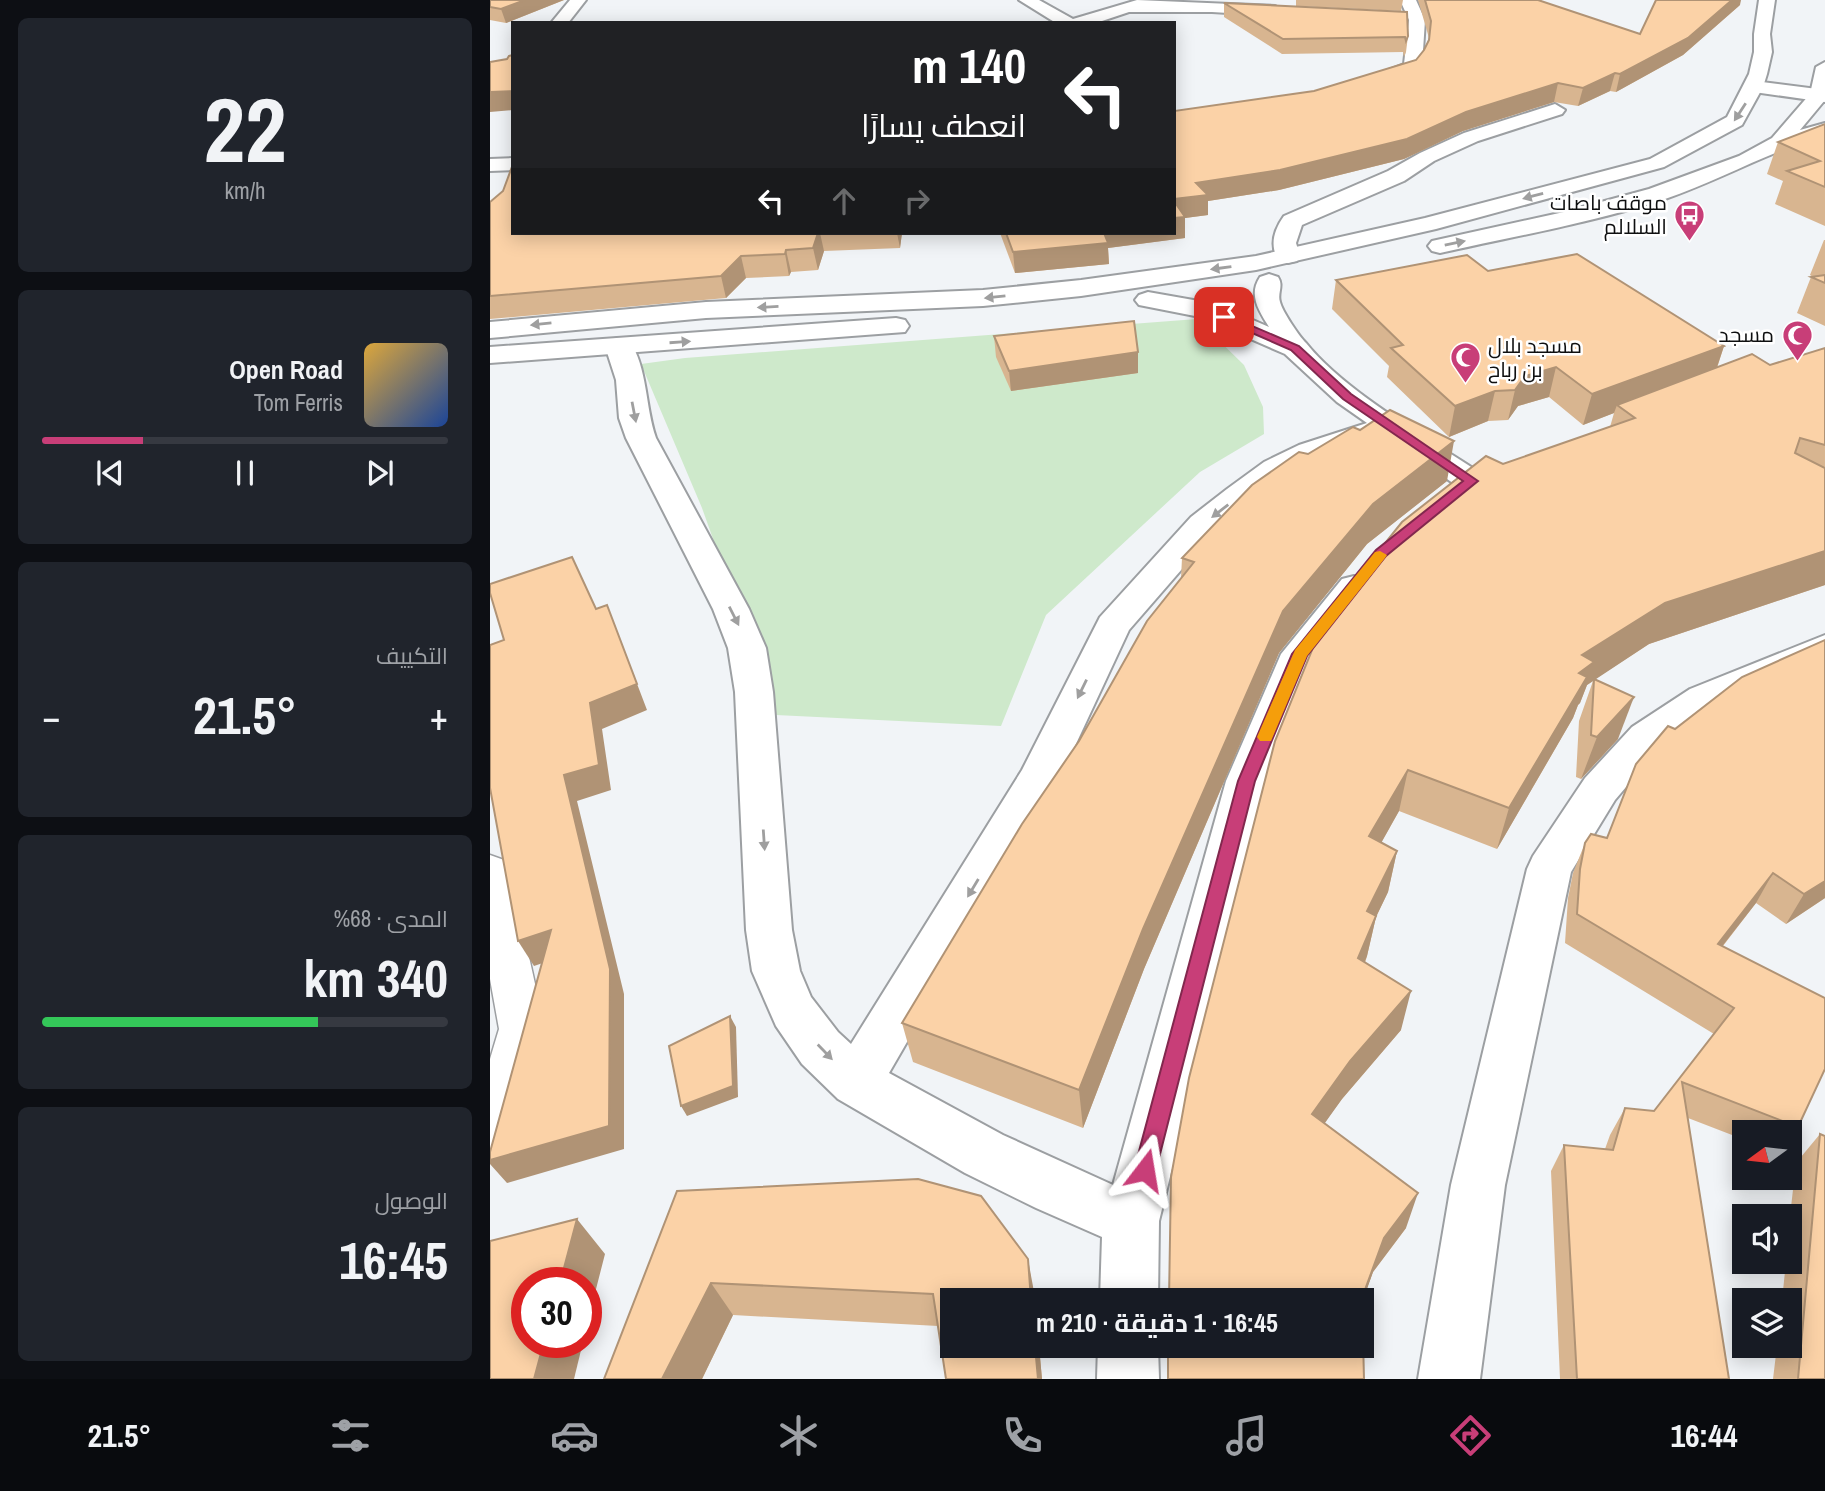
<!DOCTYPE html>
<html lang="ar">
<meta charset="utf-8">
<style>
:root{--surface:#171b24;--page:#20242c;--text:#f1f3f6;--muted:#9ea1a6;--line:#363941;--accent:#c83e78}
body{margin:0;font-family:"Archivo Narrow",Cairo,sans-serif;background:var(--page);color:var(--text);direction:rtl;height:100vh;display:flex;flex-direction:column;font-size:26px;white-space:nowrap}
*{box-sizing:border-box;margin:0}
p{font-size:23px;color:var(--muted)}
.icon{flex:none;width:38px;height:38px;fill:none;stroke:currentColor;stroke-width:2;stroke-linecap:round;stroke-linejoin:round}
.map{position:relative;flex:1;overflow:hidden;direction:ltr}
.sheet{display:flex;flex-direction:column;gap:18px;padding:18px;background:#0d0f14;width:490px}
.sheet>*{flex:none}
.guide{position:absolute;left:21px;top:21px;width:665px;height:214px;border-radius:0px;box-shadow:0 4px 18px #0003;direction:rtl;background:#202124;color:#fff;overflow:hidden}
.needle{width:46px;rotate:255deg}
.controls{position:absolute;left:1242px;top:1120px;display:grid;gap:14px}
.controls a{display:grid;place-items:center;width:70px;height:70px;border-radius:0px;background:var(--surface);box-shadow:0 4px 18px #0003;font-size:35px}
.speed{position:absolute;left:21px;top:1267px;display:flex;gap:14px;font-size:35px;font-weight:700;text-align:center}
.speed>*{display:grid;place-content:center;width:91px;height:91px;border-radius:50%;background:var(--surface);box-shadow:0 4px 18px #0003;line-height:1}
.speed .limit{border:10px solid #d22;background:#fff;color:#111}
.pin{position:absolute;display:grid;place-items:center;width:60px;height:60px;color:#fff;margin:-30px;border-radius:14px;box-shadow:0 4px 10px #0006}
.me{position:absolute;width:77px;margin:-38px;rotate:14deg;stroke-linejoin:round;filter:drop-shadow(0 0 5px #0008)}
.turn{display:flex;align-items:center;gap:24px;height:147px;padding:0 35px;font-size:32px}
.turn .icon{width:91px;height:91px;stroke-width:2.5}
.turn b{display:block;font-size:49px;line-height:60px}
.lanes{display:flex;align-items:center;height:66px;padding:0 35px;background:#0003;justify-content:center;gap:35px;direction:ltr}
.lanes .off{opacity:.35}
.big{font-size:52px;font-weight:700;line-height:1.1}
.sheet .widget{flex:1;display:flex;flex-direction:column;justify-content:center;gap:10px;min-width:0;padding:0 24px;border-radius:10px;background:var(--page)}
.sheet .dial{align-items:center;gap:0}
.dial b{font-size:91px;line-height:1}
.song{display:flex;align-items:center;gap:21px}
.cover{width:84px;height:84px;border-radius:10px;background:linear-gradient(135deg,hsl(40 70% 55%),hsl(220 70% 35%))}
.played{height:7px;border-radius:4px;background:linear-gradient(90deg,var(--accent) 25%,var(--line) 25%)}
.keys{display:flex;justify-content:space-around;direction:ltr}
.heat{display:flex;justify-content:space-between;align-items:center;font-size:38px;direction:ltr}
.charge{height:10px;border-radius:5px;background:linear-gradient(90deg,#34c759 68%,var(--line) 0)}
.trip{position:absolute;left:450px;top:1288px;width:434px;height:70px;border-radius:0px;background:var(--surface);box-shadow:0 4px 18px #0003;font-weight:700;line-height:70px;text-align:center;direction:rtl}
.dock{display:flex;height:112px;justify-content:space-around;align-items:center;background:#090b0e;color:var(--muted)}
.dock .icon{width:49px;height:49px}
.dock .active{color:var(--accent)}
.dock b{font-size:32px;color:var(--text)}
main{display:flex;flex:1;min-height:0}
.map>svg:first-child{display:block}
.green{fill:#cee9cb}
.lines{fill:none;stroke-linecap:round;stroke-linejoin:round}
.pedestrian-casing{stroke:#9c9fa2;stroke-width:3}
.minor-casing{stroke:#9c9fa2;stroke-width:4}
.tertiary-casing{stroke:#9c9fa2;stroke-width:4}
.secondary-casing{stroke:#9c9fa2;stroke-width:4}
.pedestrian{fill:#fff;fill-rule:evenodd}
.minor{fill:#fff;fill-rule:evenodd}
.tertiary{fill:#fff;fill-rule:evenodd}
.secondary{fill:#fff;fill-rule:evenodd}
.wall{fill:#d8b590}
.shaded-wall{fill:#b09375}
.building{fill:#fbd2a7;stroke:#b09375;stroke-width:2}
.oneway{fill:#9f9f9f}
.route{fill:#c83e78;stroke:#82284e;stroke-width:2}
.slow{fill:#f59e0b}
.labels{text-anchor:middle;stroke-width:5;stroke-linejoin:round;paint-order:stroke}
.far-poi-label{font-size:21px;fill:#0e0f10;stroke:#fff;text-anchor:end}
</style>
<main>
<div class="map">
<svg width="1335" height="1379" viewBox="0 0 1335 1379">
<rect width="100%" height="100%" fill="#f1f4f7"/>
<polygon class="green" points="707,319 754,365 773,407 774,434 710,472 556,615 511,726 286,715 212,508 151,364 195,358"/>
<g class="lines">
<defs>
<polygon id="pedestrian" points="0,855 14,860 20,871 55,1029 24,1137 17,1153 0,1160 0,1059 9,1029 0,979"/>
<g id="minor">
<polygon points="80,0 96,0 78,23 61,23"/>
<polygon points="529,0 549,0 583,19 647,0 785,6 793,11 785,16 722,12 639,12 606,23 566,23"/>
<path d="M910,0H926L935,20L932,66C922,78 891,91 875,87L873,83L875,79L914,64L919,20Z"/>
<path d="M1065,104L1075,110L1072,114L988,141L944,161L914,181L812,225L806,243L810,256L807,261L798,263L789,261C779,246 784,230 794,216L898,171L930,153L974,133Z"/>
<polygon points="23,158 23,170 0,171 0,159"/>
<path d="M779,274L788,277C794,286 787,293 790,302C792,311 809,336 816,343C855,392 939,439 992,474L997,481L992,488L981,490L970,488L891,433L887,438L831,457L796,476L759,503L725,531L639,630L571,776L399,1073L513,1135L623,1185L736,781L791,654L852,579L864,576L876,579L882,587L827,658L778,781L669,1221L668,1300H610L612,1237L546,1208L475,1173L348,1099L312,1064L286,1026L262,971L256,930L245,692L238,648L223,609L136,438L129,418L126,380L115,346L119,340L129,338L139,340C158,368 155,407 166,438L259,609L276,648L283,692L302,930L310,971L321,997L348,1032L361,1044L532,770L610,617L701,517L737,489L774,462L809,445L877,423L847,402L795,354L710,317L649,305L645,300L649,295L658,292L726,304L779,327C769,311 758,295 770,277Z"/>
<polygon points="1335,635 1335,662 1228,709 1170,747 1125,800 1081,872 1015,1185 990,1379 928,1379 961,1185 1037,869 1043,856 1095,778 1142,727 1200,689"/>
<polygon points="608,1346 668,1346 669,1379 607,1379"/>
</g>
<polygon id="tertiary" points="1264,81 1335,90 1335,102 1257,91 1255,87 1257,83"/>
<g id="secondary">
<polygon points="1269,0 1285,0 1280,34 1282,52 1277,74 1273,87 1252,125 1174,167 946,229 766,270 591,296 493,306 216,318 0,338 0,322 216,302 493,290 591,280 766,256 935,218 1160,159 1237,117 1259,74 1264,52 1264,34"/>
<path d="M1335,62V100L1310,130L1335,123V135C1280,151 1230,180 1175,199C1102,223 1025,236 950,253L942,251L938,246L942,241L1074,212L1159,189L1249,156L1282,138L1320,94L1326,67Z"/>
<polygon points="406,318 415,320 419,326 415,332 0,363 0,347"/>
</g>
</defs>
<use href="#pedestrian" class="pedestrian-casing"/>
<use href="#minor" class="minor-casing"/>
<use href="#tertiary" class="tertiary-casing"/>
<use href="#secondary" class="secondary-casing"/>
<use href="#pedestrian" class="pedestrian"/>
<use href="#minor" class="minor"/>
<use href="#tertiary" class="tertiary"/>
<use href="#secondary" class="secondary"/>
</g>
<g class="wall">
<polygon points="0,0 74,0 16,23 0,20"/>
<polygon points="806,0 913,0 911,11 806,6"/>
<polygon points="928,0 1048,0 1150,34 1250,5 1193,55 1126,92 1120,91 1088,106 1064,102 973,131 914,159 789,190 718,201 718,215 695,218 695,238 618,248 619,264 525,273 510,233 684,233 684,111 824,91 926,60 934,50 939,38"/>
<polygon points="734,3 918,36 916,52 914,57 913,52 792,54 734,17"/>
<polygon points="1335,124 1335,226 1285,204 1293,181 1277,174 1288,142"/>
<polygon points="13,191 23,233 412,233 410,248 334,251 328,270 301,272 299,276 256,278 236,298 0,319 0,202"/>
<polygon points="1334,240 1335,240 1335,326 1307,313 1321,277 1323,277 1320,275"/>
<polygon points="998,271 1234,346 1227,368 1280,365 1335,348 1335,585 1159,644 1105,679 1128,739 1091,779 1086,777 1089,721 1103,681 1097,685 1090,703 1088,705 1083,718 1007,849 909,811 891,843 907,851 898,892 886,917 877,956 875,963 911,1030 852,1099 834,1123 916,1228 883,1272 872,1302 679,1300 1013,464 1120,427 1124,413 1093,425 1059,397 1028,406 1018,420 998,421 959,437 897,377 899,366 842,309 846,280"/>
<polygon points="504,336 648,352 648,373 521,391 506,357"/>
<polygon points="957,481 877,544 789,653 654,969 593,1128 423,1062 412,1023 691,578 692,558"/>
<polygon points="1335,640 1335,898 1296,924 1266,903 1233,946 1308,1127 1300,1136 1300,1132 1255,1132 1255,1140 1198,1118 1239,1379 1070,1379 1061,1171 1074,1145 1115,1149 1120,1135 1135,1108 1164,1111 1224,1034 1075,943 1078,898 1083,873 1095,843 1117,838 1146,764 1185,729"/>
<polygon points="1330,1134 1335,1379 1283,1379 1287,1346 1300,1346 1300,1300 1292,1300 1296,1262 1300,1262 1300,1216 1306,1163"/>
<polygon points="187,1191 544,1292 545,1300 462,1300 549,1346 552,1379 456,1379 448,1326 243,1315 212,1379 114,1379"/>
</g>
<g class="shaded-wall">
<polygon points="35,0 74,0 16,23 11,9"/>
<polygon points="1242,0 1251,0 1250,5 1193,55 1126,92 1130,74"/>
<polygon points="1125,73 1120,91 1088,106 1093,88"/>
<polygon points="1068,83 1064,102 973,131 914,159 789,190 718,201 718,215 695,218 695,238 618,248 619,264 525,273 523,252 612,233 684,233 684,199 706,183 976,112"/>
<polygon points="23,91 23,110 0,112 0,92"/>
<polygon points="328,233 330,233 334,251 328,270 323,248"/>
<polygon points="407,233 412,233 410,248"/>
<polygon points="296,250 301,272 299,276 295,254"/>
<polygon points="251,256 256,278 236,298 231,276"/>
<polygon points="1234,346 1224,376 1127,405 1124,413 1093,425 1102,394"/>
<polygon points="648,352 648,373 521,391 519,371"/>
<polygon points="1066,367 1059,397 1028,406 1018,420 1025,390 1035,376"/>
<polygon points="1005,391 998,421 959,437 965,406"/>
<polygon points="964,441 957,481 877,544 789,653 654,969 593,1128 589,1090 653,929 793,611 883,504"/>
<polygon points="1335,551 1335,585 1159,644 1097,685 1090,703 1088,705 1083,718 1007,849 1019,808 1092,655 1175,603"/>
<polygon points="117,605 157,710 112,729 121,790 87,801 134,994 134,1149 17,1183 0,1164 0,1160 120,969 74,775 100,703"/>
<polygon points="1144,697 1128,739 1091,779 1107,737"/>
<polygon points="918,770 909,811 872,877 879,836"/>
<polygon points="907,851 898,892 886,917 877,956 860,998 877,911"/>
<polygon points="1283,873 1266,903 1212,972 1228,944"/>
<polygon points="1335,881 1335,898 1296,924 1314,894"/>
<polygon points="61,930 76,955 44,966 28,941"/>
<polygon points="921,991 911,1030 852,1099 815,1151 822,1114 860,1061"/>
<polygon points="240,1016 246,1027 248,1097 197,1116 191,1106"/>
<polygon points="928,1193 916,1228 883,1272 872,1303 872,1300 894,1238"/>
<polygon points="87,1219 115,1254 96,1328 96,1283 70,1283"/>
<polygon points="538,1259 544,1292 545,1300 541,1300"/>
<polygon points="221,1283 243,1315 212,1379 172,1379"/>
<polygon points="54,1342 93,1342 84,1379 44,1379"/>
<polygon points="545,1346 549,1346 552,1379 548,1379"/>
</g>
<g class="building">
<polygon points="0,0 35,0 11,9 0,7"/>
<polygon points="935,0 1048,0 1150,34 1166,0 1242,0 1198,38 1130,74 1125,73 1093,88 1068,83 976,112 917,139 790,170 706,183 718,195 684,199 684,111 824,91 926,60 934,50 939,40 941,21"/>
<polygon points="734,3 917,12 918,36 916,41 915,37 793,39"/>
<polygon points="23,55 23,91 0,92 0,62 17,59 19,56"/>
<polygon points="1335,124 1335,187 1297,171 1330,161 1288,142"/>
<polygon points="23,164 23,233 328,233 323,248 296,250 295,254 251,256 231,276 0,296 0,202 13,191"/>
<polygon points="684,201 695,217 684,218"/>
<polygon points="516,233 614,233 618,243 523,252"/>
<polygon points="1087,254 1234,346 1102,394 1066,367 1035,376 1025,390 1005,391 965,406 901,348 913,345 846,280 977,255 998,271"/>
<polygon points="1335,275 1335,283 1321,277"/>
<polygon points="644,321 648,352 519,371 504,336"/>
<polygon points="1335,348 1335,445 1310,438 1305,453 1335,468 1335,551 1175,603 1092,655 1104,662 1089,673 1097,677 1019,808 918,770 879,836 907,851 877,911 886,916 868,958 921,991 860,1061 822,1114 928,1193 894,1238 872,1298 874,1379 678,1379 678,1346 872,1346 872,1300 679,1300 681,1177 699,1078 785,741 835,618 912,522 996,456 1013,464 1145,418 1127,405 1262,354 1280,365"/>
<polygon points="900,410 964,441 883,504 793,611 653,929 589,1090 412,1023 532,824 589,741 657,621 704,562 692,558 762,485 809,452 818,454 863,427 870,430"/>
<polygon points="82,557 106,609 117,605 147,684 100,703 109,765 74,775 120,969 119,1126 0,1160 0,1152 61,930 28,941 0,788 0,645 14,640 0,593 0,584"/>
<polygon points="1335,640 1335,881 1314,894 1283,873 1228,944 1335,998 1335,1069 1308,1127 1192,1082 1239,1379 1087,1379 1074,1145 1123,1150 1135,1108 1164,1111 1244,1008 1087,914 1090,869 1095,843 1101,834 1117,838 1146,764 1178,726 1185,729 1252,677"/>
<polygon points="1104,679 1144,697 1107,737 1101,735"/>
<polygon points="240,1016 243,1086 191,1106 179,1046"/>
<polygon points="1330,1134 1335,1136 1335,1379 1308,1379"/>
<polygon points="428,1179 491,1196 538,1259 541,1300 462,1300 462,1346 545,1346 548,1379 456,1379 443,1294 221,1283 172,1379 114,1379 187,1191"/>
<polygon points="87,1219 70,1283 37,1283 37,1342 54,1342 44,1379 0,1379 0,1241"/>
</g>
<defs><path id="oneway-solid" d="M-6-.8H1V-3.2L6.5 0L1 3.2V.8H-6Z" transform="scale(1.75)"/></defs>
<g class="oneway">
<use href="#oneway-solid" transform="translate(1250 112) rotate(123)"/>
<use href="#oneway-solid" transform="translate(1043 196) rotate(165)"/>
<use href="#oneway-solid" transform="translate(965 243) rotate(-12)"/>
<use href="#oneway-solid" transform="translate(731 268) rotate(172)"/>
<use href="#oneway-solid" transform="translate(505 297) rotate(174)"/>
<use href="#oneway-solid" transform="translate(278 307) rotate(177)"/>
<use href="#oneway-solid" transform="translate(51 324) rotate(174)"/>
<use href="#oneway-solid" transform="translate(190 342) rotate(-4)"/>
<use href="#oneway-solid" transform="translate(144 412) rotate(79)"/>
<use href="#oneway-solid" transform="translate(730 511) rotate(142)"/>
<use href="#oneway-solid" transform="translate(244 616) rotate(63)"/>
<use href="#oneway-solid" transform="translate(592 689) rotate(116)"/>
<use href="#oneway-solid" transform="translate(274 840) rotate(86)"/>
<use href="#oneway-solid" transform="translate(483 888) rotate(121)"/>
<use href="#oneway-solid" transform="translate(335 1052) rotate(46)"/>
</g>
<polygon class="route" points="734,314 809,346 861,394 988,481 896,556 817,656 765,781 666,1170 663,1177 655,1181 647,1177 644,1170 748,781 802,654 886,550 973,481 853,399 801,350 730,319 730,315"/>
<polygon class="slow" points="890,551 897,555 895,558 817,656 781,741 770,741 767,737 805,650 885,552"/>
<defs>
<symbol id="bus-pin" viewBox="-11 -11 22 30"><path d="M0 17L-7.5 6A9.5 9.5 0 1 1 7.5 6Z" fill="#c83e78" stroke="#fff"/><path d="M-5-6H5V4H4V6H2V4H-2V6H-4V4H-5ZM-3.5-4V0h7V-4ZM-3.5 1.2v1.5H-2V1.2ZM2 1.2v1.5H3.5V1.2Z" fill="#fff"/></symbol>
<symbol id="mosque-pin" viewBox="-11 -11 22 30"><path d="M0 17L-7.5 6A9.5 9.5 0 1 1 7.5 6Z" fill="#c83e78" stroke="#fff"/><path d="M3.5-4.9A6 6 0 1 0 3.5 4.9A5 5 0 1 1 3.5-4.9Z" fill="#fff"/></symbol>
</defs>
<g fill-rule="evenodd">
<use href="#bus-pin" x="1182" y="198" width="35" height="47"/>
<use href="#mosque-pin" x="1290" y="318" width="35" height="47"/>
<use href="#mosque-pin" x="958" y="340" width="35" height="47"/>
</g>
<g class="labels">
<g class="far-poi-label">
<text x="1177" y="210">موقف باصات<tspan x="1177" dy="24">السلالم</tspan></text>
<text x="1284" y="342">مسجد</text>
<text x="998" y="353" text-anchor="start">مسجد بلال<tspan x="998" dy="24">بن رباح</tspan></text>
</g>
</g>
</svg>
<div class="controls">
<a><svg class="needle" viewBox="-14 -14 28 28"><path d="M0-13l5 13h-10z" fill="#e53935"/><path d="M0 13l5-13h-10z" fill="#9ea1a6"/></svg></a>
<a><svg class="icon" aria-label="sound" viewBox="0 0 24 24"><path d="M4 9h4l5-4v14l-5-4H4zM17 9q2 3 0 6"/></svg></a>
<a><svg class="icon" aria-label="layers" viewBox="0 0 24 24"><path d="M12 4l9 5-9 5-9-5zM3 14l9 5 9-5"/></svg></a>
</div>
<div class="speed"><div class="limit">30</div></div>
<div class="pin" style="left:734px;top:317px;background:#d93025"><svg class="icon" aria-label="arrive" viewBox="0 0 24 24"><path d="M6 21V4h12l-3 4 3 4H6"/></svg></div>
<svg class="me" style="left:655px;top:1170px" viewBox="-20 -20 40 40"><path d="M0-17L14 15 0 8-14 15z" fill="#c83e78" stroke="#fff" stroke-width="4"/></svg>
<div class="trip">16:45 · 1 دقيقة · 210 m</div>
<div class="guide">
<div class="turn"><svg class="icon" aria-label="left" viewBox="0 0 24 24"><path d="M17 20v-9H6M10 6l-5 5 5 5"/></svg><div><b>140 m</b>انعطف يسارًا</div></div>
<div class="lanes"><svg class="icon" aria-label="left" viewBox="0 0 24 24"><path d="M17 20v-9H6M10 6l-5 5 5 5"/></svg><svg class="icon off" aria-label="ahead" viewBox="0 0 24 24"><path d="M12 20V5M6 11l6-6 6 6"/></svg><svg class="icon off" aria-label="right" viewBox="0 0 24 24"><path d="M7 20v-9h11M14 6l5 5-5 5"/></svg></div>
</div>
</div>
<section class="sheet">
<div class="widget dial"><b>22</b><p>km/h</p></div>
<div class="widget">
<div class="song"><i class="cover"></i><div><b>Open Road</b><p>Tom Ferris</p></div></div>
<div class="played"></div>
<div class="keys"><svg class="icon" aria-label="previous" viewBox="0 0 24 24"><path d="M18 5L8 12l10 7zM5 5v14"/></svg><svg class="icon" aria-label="pause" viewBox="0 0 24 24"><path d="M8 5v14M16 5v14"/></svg><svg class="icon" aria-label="next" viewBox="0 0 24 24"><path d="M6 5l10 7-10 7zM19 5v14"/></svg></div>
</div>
<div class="widget"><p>التكييف</p>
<div class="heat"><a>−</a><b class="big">21.5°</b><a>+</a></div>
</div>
<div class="widget"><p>المدى · 68%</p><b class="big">340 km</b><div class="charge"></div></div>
<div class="widget"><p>الوصول</p><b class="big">16:45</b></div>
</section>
</main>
<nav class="dock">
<b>16:44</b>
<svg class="icon active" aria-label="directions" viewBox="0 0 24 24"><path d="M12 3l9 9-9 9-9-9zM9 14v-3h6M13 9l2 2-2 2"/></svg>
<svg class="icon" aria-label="music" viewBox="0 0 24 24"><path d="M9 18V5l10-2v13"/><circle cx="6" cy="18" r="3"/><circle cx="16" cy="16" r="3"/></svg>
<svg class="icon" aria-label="phone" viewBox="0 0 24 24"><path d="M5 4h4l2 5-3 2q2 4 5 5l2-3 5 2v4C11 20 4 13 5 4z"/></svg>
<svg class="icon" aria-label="climate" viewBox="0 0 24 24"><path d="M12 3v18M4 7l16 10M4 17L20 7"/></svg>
<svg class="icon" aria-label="car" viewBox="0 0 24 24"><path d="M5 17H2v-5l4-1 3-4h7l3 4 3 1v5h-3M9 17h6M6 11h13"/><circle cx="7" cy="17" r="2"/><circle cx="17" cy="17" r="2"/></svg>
<svg class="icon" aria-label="filters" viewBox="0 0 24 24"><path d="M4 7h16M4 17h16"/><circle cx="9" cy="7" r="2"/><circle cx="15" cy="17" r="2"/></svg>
<b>21.5°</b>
</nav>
